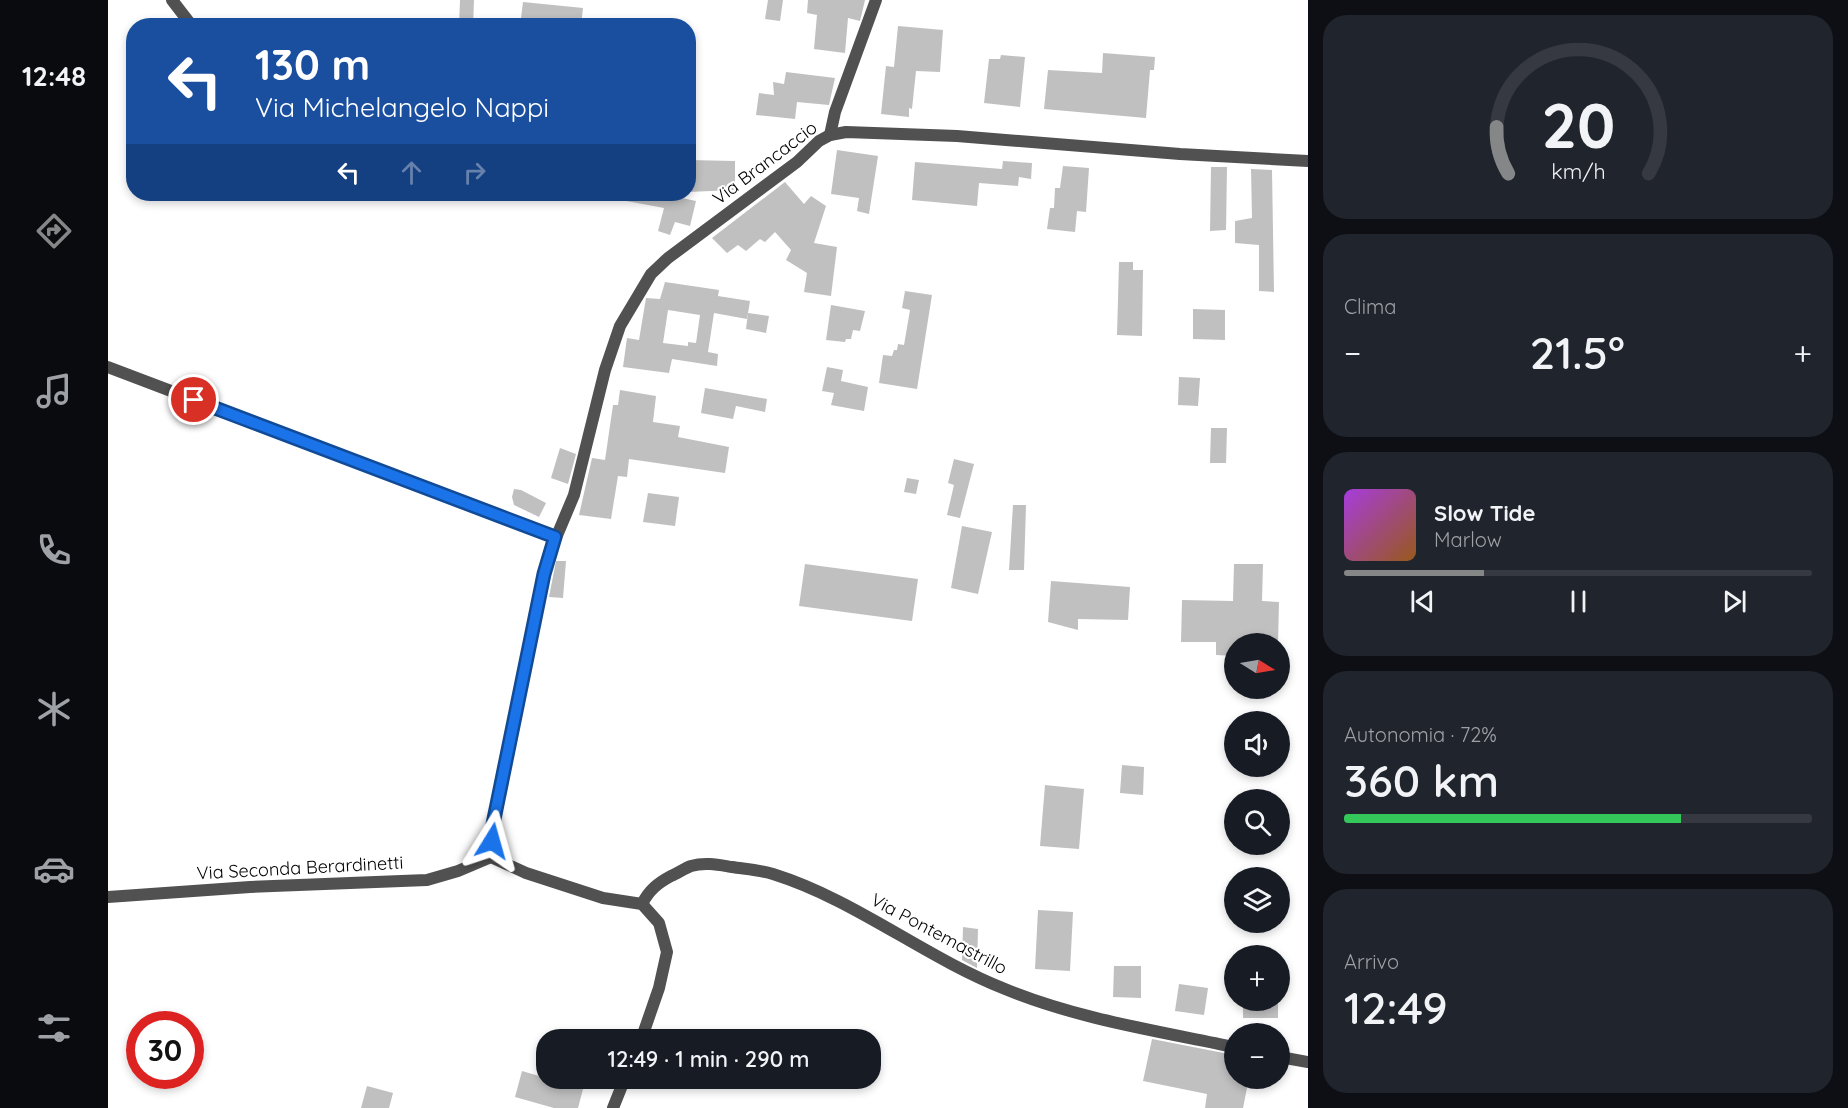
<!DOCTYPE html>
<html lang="it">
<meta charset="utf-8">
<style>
:root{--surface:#171b24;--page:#20242c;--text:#f1f3f6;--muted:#9ea1a6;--line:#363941;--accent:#858687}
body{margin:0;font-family:Quicksand,sans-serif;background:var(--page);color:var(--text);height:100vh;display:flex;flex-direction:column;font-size:22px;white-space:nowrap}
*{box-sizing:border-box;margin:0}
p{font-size:20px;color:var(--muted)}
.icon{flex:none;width:33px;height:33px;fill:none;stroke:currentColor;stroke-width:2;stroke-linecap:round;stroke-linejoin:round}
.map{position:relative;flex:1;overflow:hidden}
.side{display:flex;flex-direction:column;gap:15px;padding:15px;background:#0d0f14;width:540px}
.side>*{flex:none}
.guide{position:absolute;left:18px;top:18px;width:570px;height:183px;border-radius:24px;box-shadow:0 3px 9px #0003;background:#1a4fa0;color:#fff;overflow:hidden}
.needle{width:39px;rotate:101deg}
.tools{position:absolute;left:1116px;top:633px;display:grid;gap:12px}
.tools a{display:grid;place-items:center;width:66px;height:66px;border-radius:50%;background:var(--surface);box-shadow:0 3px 9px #0003;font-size:30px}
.speed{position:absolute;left:18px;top:1011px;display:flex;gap:12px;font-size:30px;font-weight:700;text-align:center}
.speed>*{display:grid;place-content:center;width:78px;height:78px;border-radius:50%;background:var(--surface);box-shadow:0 3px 9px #0003;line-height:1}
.speed .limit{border:9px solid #d22;background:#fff;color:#111}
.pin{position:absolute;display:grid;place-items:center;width:51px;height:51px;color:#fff;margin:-26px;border:3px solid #fff;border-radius:50%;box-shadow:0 2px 6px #0007}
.me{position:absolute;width:66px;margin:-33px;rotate:8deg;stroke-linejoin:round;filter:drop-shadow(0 0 4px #0008)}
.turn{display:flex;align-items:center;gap:21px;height:126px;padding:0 30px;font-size:27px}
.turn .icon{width:78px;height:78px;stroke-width:2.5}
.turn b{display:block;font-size:42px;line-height:51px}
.lanes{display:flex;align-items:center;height:57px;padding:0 30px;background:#0003;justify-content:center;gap:30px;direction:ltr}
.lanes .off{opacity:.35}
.big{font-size:45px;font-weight:600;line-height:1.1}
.side .tile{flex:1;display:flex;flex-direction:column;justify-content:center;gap:9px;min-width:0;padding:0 21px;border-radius:24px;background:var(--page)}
.side .dial{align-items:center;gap:0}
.dial svg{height:156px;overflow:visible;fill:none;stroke:var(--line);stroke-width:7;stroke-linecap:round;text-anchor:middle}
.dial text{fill:var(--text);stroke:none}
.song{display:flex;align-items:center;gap:18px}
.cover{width:72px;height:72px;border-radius:9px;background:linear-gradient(135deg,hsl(280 70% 55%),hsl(30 70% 35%))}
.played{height:6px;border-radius:3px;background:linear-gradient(90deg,var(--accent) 30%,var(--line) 30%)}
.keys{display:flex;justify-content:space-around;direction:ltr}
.heat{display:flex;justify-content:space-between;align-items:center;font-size:33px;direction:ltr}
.charge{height:9px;border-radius:4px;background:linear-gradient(90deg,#34c759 72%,var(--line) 0)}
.trip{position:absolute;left:428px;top:1029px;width:345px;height:60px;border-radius:24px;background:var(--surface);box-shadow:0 3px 9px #0003;font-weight:600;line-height:60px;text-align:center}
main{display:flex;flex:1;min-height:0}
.tabs{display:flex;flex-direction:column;width:108px;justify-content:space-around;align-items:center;background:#090b0e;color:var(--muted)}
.tabs .icon{width:42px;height:42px}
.tabs .selected{color:var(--accent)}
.tabs b{font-size:27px;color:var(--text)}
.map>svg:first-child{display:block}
.building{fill:#c0c0c0;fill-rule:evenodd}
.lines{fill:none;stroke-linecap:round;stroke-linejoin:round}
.street{stroke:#515151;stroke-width:12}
.route-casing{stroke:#114b97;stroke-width:15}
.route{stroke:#1a73e8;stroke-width:10}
.labels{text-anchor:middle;stroke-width:4.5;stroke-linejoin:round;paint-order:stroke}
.street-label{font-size:18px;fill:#000;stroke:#fff}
</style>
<main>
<nav class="tabs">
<b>12:48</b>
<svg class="icon selected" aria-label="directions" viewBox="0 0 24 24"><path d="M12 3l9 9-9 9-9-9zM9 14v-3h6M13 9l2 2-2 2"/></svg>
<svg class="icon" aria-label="music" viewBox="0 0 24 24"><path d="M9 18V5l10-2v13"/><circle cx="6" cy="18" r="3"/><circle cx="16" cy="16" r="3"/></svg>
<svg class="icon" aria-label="phone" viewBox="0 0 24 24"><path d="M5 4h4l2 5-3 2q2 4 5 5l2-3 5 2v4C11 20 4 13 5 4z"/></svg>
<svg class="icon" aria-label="climate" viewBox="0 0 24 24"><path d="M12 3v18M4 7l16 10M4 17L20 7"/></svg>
<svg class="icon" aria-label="car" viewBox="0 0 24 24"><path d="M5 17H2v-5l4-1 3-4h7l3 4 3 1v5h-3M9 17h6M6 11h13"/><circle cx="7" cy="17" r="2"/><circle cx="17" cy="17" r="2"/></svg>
<svg class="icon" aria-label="filters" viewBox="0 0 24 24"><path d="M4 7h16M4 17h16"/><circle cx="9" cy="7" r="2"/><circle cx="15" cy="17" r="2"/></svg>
</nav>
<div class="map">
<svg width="1200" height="1108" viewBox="0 0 1200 1108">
<rect width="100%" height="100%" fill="#fff"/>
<g class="building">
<polygon points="352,0 366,0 365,26 351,26"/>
<polygon points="660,0 675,0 672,21 657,19"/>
<polygon points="700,0 757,0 752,21 740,18 737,53 706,49 709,15 699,13"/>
<polygon points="415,2 475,8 473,26 412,26"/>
<polygon points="790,26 835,30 832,72 808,71 804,109 801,108 801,117 773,114 778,66 786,67"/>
<polygon points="995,53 1047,57 1046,70 1042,70 1038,118 936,109 940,70 994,73"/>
<polygon points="893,55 917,57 912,107 876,103 881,59 892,59"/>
<polygon points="678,72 727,78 721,105 689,102 687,119 648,115 651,93 666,95 665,82 676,84"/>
<polygon points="729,150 770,156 761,214 749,211 751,198 723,194"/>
<polygon points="580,160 627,161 627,190 580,192"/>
<polygon points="895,161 924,163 923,179 911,177 910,186 871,183 869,206 804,200 807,162 894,169"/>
<polygon points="955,166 981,168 978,212 969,211 967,232 939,229 942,208 946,208 947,188 952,188"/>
<polygon points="1103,167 1119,167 1118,230 1102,231"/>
<polygon points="1143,169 1164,170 1166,292 1151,291 1151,245 1127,243 1127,221 1144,218"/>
<polygon points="677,182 696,204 703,196 718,206 706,243 729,247 723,296 696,292 699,273 678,260 683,250 667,232 657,242 652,239 638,251 630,245 619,253 604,238"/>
<polygon points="514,194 556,194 588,201 582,226 567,222 562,235 550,231 556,208 513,200"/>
<polygon points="1011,262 1025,262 1025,270 1035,270 1034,336 1009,335"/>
<path d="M557,282L611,290L610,296L642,301L639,319L606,313L600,352L610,354L609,366L564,359L561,373L515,367L519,338L531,340L538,298L552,299ZM560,310L592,315L588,343L580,342V346L555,343Z"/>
<polygon points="797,291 824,295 809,389 771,383 775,355 784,356 786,350 789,350 790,344 796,345 802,310 794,308"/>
<polygon points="723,305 757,311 752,331 745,330 743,339 738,339 737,342 718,340"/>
<polygon points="1085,309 1117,310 1117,340 1085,339"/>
<polygon points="640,313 661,316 658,333 638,329"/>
<polygon points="719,367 735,370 733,381 760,387 756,411 723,405 726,393 714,391"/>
<polygon points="1071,377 1092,378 1090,406 1070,405"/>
<polygon points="597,388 659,399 657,412 628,406 625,419 593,413"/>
<polygon points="512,390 548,396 545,422 572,426 570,437 621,447 617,473 521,459 519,477 510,476 503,519 471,515 484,458 497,460 505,405 510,405"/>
<polygon points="1103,428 1119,428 1118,463 1102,463"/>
<polygon points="452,448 468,454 460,484 443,478"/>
<polygon points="846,459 866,464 852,518 839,515 846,485 840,483"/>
<polygon points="799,478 811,480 808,494 796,492"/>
<polygon points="406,489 413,490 438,503 431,517 406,505 404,497"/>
<polygon points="540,493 571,497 567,526 535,522"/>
<polygon points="905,505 918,505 916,570 901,570"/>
<polygon points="854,526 884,532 870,594 843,588"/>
<polygon points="448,561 458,561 455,598 441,597"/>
<polygon points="697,564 810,579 804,621 691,606"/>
<polygon points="1126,564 1155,564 1154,601 1171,602 1170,644 1126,644 1126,656 1108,655 1108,642 1073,642 1074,600 1125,601"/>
<polygon points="943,581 1022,587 1020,620 970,619 970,630 940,622"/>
<polygon points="1014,765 1036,767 1035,795 1012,793"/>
<polygon points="937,785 976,789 971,849 932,846"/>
<polygon points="930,910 965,912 962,971 927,969"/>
<polygon points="855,927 870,929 869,968 854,960"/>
<polygon points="1006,966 1033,966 1033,998 1005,997"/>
<polygon points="1071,984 1100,988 1096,1015 1067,1011"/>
<rect x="1135" y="1000" width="35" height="18"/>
<polygon points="1044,1039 1126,1055 1126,1078 1141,1078 1135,1108 1097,1108 1099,1094 1035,1081"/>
<polygon points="414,1071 438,1078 478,1078 470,1108 446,1108 407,1097"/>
<polygon points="259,1086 285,1093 281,1108 253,1108"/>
</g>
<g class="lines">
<g class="street">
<polyline points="64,0 84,26"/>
<polyline points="722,135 727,112 768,0"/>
<polyline points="0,367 447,537"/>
<polyline points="383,857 385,824 440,557 466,495 497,370 512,326 543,274 560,258 689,162 711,141 722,135 738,132 849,136 1072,154 1200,161"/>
<polyline points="383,857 418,873 495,898 534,904 551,923 559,952 551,988 533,1040"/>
<polyline points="0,897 142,887 319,880 350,871 383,857"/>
<path d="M534,904C541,890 550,883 563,876C570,873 577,868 583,866C597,862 611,865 624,867C637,869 652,870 665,874C748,900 816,957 897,989C970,1019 1050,1031 1126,1047"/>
<polyline points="1172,1057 1200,1062"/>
<polyline points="505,1108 517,1078"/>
</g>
</g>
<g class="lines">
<defs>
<polyline id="route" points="86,400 447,537 436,574 385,824 384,841"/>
</defs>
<use href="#route" class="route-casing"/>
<use href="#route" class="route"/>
</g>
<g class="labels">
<g class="street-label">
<text transform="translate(657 163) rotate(-37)" y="6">Via Brancaccio</text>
<text transform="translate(192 868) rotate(-3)" y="6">Via Seconda Berardinetti</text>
<text transform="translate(831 934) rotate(28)" y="6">Via Pontemastrillo</text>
</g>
</g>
</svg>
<div class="tools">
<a><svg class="needle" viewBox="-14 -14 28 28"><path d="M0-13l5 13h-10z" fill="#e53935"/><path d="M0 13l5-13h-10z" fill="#9ea1a6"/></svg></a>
<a><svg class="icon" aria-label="sound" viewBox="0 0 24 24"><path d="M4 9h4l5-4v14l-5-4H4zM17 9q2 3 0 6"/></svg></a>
<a><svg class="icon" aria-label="search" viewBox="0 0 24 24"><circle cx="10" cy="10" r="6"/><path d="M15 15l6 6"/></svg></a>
<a><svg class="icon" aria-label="layers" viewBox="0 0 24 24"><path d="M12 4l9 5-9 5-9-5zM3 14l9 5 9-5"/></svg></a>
<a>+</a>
<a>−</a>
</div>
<div class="speed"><div class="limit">30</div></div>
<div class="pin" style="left:86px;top:400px;background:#d93025"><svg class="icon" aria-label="arrive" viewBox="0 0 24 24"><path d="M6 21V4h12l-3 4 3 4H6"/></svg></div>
<svg class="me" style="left:384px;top:841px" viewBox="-20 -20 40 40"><path d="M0-17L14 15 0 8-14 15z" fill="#1a73e8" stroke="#fff" stroke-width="4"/></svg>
<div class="trip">12:49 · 1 min · 290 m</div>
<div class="guide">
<div class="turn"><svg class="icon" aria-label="left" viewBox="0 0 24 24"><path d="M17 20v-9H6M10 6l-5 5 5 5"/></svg><div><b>130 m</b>Via Michelangelo Nappi</div></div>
<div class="lanes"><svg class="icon" aria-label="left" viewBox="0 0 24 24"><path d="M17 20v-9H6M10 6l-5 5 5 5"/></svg><svg class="icon off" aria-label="ahead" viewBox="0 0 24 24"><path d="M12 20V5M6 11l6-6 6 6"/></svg><svg class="icon off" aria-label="right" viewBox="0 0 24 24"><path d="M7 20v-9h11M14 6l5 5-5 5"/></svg></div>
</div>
</div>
<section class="side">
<div class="tile dial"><svg viewBox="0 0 100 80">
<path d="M14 69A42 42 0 1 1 86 69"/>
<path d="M14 69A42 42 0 0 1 8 45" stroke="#858687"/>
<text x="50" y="56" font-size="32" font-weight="700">20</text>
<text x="50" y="72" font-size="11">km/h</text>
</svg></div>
<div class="tile"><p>Clima</p>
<div class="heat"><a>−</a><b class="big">21.5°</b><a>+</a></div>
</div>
<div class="tile">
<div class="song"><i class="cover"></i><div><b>Slow Tide</b><p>Marlow</p></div></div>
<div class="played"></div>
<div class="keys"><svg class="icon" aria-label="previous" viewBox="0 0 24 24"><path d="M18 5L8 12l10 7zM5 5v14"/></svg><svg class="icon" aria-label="pause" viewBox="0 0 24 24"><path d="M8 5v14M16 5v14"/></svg><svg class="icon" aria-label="next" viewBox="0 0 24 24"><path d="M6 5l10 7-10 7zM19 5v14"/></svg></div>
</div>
<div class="tile"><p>Autonomia · 72%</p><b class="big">360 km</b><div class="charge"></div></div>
<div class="tile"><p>Arrivo</p><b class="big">12:49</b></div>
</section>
</main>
